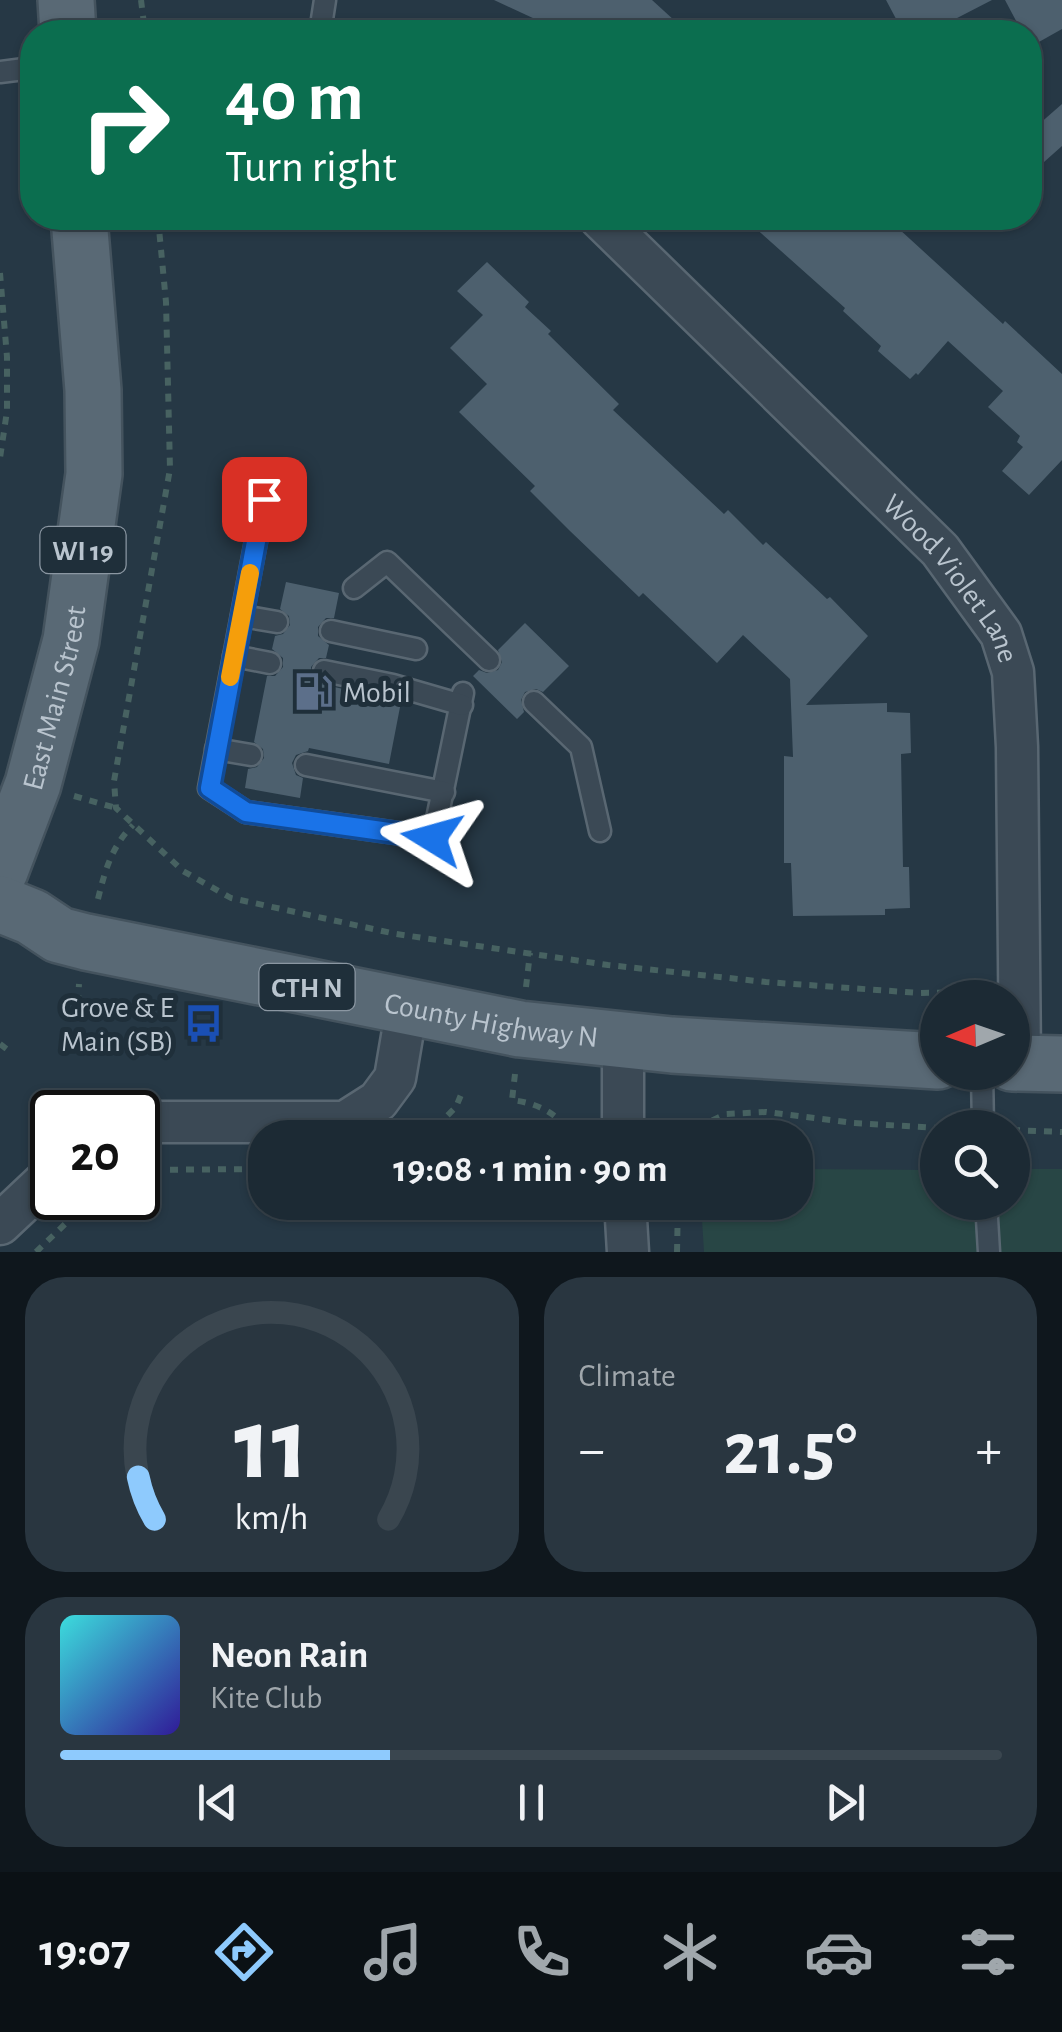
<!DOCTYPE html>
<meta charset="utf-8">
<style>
:root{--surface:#1c2a34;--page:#293640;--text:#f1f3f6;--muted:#a0a7ac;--line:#3a464f;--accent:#8ecafd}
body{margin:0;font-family:"Alegreya Sans",sans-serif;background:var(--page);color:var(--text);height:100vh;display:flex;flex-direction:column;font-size:38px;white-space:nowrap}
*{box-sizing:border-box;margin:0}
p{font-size:32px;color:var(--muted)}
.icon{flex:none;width:55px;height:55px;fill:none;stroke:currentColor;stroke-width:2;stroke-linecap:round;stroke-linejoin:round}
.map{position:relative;height:1252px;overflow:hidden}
.side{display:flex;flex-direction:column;gap:25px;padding:25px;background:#0f171d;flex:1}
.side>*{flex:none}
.hud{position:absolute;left:20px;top:20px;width:1022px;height:210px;border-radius:40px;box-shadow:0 2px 8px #0004,0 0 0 2px var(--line);background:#0b6e4f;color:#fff;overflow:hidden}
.needle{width:65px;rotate:268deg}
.buttons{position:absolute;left:920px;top:980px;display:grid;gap:20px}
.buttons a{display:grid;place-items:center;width:110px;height:110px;border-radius:50%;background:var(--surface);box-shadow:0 2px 8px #0004,0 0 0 2px var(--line);font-size:50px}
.speed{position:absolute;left:30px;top:1090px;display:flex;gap:20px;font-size:50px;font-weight:700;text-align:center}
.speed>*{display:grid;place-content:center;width:130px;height:130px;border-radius:50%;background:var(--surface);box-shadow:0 2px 8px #0004,0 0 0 2px var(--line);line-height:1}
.speed .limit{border:5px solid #111;border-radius:15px;background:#fff;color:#111}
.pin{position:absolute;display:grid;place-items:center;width:85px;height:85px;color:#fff;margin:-42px;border-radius:20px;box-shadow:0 5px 15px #0006}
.me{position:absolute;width:110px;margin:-55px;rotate:278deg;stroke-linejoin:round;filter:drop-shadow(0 0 8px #0008)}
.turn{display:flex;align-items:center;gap:35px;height:210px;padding:0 40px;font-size:45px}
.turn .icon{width:130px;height:130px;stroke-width:2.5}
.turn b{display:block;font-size:70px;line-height:85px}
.big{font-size:75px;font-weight:700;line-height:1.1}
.side .widget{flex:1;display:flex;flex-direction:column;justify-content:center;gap:15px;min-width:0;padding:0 35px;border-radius:40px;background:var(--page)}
.side .dial{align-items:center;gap:0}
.dial svg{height:260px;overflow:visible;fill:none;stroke:var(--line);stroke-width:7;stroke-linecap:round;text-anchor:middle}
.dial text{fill:var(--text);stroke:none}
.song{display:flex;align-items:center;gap:30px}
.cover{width:120px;height:120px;border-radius:15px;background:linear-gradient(135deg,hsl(180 70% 55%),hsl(250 70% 35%))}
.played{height:10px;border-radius:5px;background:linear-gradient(90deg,var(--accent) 35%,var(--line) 35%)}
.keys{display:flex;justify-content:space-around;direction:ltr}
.heat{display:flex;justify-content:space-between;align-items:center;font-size:55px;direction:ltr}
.side .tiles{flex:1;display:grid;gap:25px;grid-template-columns:1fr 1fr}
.widget:last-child{grid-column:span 2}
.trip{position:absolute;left:248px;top:1120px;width:565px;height:100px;border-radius:40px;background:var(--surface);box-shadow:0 2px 8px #0004,0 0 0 2px var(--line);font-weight:700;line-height:100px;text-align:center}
.tabs{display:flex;height:160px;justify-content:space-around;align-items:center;background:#0b1115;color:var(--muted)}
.tabs .icon{width:70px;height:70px}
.tabs .on{color:var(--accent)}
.tabs b{font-size:45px;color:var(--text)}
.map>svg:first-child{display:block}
.green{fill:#284645}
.building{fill:#4d606e}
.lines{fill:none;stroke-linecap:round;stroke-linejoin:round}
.lane-casing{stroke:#596772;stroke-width:25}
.street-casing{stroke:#596772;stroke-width:45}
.primary-casing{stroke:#44535e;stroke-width:60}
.path{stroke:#476261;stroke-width:6;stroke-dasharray:8 8;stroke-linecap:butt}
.lane{stroke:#3b4955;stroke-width:20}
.street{stroke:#3b4955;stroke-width:40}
.primary{stroke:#596975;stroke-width:55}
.route-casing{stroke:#114b97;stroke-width:25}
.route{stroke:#1a73e8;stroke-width:18}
.slow{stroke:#f59e0b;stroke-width:18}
.labels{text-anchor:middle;stroke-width:10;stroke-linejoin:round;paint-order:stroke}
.shield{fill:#1f2f3a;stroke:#8b97a2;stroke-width:2.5}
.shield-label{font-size:28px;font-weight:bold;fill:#b9c4ce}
.street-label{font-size:30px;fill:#b9c4ce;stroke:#1f2f3a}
.poi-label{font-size:30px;fill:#b9c4ce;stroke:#1f2f3a;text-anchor:start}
</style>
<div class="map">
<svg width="1062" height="1252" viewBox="0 0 1062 1252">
<rect width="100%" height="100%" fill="#263845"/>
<polygon class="green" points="795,1169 937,1170 938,1202 1012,1202 1013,1169 1062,1169 1062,1252 704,1252 701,1203 795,1202"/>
<g class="building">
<polygon points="494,0 652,0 687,32 563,32"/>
<polygon points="886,0 992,0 930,32 903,32"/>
<polygon points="1005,0 1062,0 1062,29 1030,47 1030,32 1022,32"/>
<polygon points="1062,104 1062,146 1044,162 1030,146 1030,132"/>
<polygon points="744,218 887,218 1003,324 1005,321 1062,374 1062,460 1029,495 1002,471 1023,447 1017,442 1020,436 988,407 1003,391 948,341 918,375 916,373 910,379 878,351 881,346 843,311 845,308"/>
<polygon points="487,262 529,302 525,307 551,331 548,334 619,404 613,410 724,514 728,510 763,545 766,542 827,599 830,597 868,636 806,705 887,703 887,712 910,713 911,753 901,754 903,867 909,867 910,908 885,909 885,915 793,916 791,863 784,863 784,756 793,757 790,679 743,635 717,663 643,593 639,597 570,531 530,491 535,486 459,412 487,384 450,348 483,315 457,291"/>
<polygon points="286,582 339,593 334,618 326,618 318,627 318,636 329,645 326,658 319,658 311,667 311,674 314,681 321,684 401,702 389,764 309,748 308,751 296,755 292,763 296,775 303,778 300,798 245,788 248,769 257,767 264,758 263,749 254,742 267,676 275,676 283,667 283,658 272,649 275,636 283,634 290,625 289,616 280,609"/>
<polygon points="525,623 569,666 543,692 536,689 525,692 521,700 524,712 517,719 473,676 479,670 487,673 498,670 502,662 498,650"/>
</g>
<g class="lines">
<defs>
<g id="lane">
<polyline points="320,32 325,0"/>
<polyline points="0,72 32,68"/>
<polyline points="264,499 209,788 246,812 433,838 463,693"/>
<polyline points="354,588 387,562 489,660"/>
<polyline points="242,616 277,622"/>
<polyline points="331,631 416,649"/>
<polyline points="234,656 270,663"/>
<polyline points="324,671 393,685 462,705"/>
<polyline points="534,702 581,747 600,831"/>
<polyline points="216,749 251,755"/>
<polyline points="306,765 444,792"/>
<polyline points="982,1072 983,1128"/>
<polyline points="986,1202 989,1252"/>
</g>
<g id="street">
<path id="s1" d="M600,218L940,550L1001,634L1013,672L1017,747L1020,1063"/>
<polyline points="138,1122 345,1122 378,1101 395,1078 407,1007"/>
<polyline points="623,1138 623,1040"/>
<polyline points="625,1202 628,1252"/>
<polyline points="0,1224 52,1175"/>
</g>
<g id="primary">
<polyline points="66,0 68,32"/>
<path id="s2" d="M0,871L33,784L71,640L94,474L93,390L79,218"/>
<path id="s3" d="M0,904L32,917L59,935L86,942L520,1029L672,1045L938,1061"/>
<polyline points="1012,1063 1062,1064"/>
</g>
</defs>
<use href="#lane" class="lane-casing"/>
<use href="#street" class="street-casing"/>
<use href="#primary" class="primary-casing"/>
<g class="path">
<polyline points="141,0 145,32"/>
<polyline points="158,218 166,302 170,469 114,781 116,808 183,871 231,898 396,934 608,965 766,982 919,993 984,992"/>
<polyline points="0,273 7,357 7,411 0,458"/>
<polyline points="74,796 116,808"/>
<path d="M98,899C105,870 112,846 133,825"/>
<polyline points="526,987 530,953"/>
<polyline points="77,1019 79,984"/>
<polyline points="0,1044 8,1050"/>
<path d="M515,1074L512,1100C537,1103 561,1114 572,1138"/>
<polyline points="1012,1130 1062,1132"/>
<polyline points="425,1138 456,1107 463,1090"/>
<polyline points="686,1138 696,1128 726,1114 766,1112 854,1123 938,1128"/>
<polyline points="138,1170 265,1169"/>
<polyline points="36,1252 92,1198"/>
<polyline points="677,1252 678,1202"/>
</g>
<use href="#lane" class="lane"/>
<use href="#street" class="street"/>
<use href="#primary" class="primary"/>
</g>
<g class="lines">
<defs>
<polyline id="route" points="264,499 210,788 246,812 432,838"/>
</defs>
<use href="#route" class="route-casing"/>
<use href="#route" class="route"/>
<polyline class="slow" points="230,677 250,573"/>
</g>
<defs>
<symbol id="fuel-bare" viewBox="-9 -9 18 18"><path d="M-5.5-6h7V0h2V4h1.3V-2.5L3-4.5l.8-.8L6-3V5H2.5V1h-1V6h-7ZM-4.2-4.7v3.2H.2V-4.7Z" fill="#5c6f8a" stroke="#1f2f3a" stroke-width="2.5" paint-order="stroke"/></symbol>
<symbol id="bus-bare" viewBox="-9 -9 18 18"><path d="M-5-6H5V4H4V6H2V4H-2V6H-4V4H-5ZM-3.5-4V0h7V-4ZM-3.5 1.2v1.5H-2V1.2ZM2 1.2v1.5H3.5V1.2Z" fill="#1a4fb4" stroke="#1f2f3a" stroke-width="2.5" paint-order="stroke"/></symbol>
</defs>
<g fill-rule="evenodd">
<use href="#fuel-bare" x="286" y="664" width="55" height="55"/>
<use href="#bus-bare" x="176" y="996" width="55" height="55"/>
</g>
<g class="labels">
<g class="shield">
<rect x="40.5" y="527" width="85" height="46" rx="8"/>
<rect x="259.5" y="964" width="95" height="46" rx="8"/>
</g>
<g class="shield-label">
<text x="83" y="560">WI 19</text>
<text x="307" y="997">CTH N</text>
</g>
<g class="street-label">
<text dy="10" stroke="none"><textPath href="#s1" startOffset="505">Wood Violet Lane</textPath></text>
<text dy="10" stroke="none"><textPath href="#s2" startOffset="182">East Main Street</textPath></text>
<text dy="10" stroke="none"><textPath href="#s3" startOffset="508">County Highway N</textPath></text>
</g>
<g class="poi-label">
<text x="343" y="702">Mobil</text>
<text x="174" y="1017" text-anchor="end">Grove &amp; E<tspan x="174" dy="34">Main (SB)</tspan></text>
</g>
</g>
</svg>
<div class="buttons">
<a><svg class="needle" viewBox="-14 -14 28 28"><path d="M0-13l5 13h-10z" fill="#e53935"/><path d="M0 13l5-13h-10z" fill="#a0a7ac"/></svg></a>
<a><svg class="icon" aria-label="search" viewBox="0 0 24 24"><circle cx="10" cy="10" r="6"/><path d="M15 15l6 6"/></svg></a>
</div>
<div class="speed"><div class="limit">20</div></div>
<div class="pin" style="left:264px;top:499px;background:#d93025"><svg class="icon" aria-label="arrive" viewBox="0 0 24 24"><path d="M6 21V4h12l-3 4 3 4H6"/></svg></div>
<svg class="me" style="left:432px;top:838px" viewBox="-20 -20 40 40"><path d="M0-17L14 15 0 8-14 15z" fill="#1a73e8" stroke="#fff" stroke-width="4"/></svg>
<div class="trip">19:08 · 1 min · 90 m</div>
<div class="hud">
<div class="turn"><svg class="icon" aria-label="right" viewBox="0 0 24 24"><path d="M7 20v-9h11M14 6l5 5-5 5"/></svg><div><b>40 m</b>Turn right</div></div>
</div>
</div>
<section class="side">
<div class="tiles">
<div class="widget dial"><svg viewBox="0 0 100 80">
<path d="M14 69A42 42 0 1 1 86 69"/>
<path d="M14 69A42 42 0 0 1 9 56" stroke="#8ecafd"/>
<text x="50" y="56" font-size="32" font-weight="700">11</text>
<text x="50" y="72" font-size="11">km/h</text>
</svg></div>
<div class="widget"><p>Climate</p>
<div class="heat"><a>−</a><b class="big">21.5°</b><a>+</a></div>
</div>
<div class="widget">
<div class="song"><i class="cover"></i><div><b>Neon Rain</b><p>Kite Club</p></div></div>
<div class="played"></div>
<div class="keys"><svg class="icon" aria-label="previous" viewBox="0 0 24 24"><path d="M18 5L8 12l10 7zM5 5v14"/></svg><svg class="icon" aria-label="pause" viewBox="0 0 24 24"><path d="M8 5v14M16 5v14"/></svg><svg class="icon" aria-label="next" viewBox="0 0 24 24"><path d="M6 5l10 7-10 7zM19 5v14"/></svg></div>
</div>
</div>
</section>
<nav class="tabs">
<b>19:07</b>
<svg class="icon on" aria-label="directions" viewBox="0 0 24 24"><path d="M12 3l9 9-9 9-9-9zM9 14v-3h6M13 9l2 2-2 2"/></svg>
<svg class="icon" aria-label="music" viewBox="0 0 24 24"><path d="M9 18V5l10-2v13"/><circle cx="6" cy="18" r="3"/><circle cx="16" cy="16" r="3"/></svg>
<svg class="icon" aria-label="phone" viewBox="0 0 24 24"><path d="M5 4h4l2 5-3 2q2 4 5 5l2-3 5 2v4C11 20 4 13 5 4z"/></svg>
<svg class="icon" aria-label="climate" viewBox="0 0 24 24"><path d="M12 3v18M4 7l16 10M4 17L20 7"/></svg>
<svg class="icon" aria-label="car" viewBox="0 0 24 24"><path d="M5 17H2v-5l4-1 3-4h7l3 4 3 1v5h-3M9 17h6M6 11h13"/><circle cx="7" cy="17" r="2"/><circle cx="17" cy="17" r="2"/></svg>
<svg class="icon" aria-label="filters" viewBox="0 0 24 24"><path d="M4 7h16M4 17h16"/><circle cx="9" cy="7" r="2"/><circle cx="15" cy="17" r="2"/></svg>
</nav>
